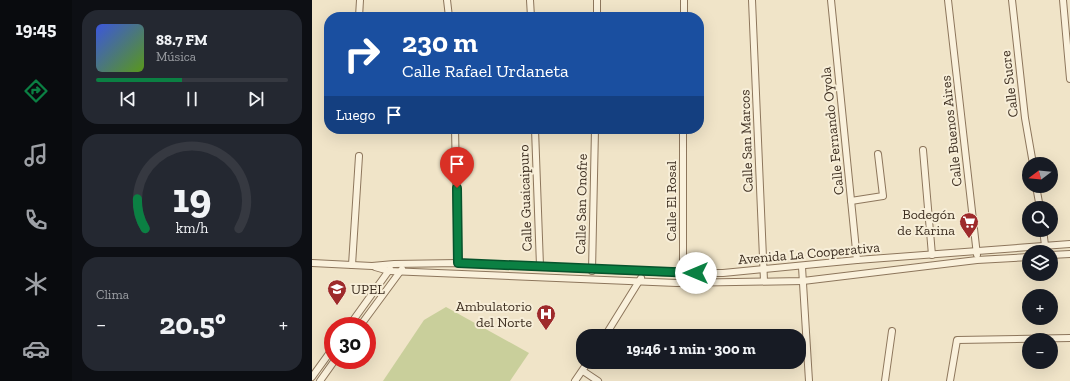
<!DOCTYPE html>
<html lang="es">
<meta charset="utf-8">
<style>
:root{--surface:#171b24;--page:#242831;--text:#f1f3f6;--muted:#9ea1a6;--line:#363941;--accent:#0b8043}
body{margin:0;font-family:"Zilla Slab",serif;background:var(--page);color:var(--text);height:100vh;display:flex;flex-direction:column;font-size:15px;white-space:nowrap}
*{box-sizing:border-box;margin:0}
p{font-size:13px;color:var(--muted)}
.icon{flex:none;width:22px;height:22px;fill:none;stroke:currentColor;stroke-width:2;stroke-linecap:round;stroke-linejoin:round}
.map{position:relative;flex:1;overflow:hidden}
.sheet{display:flex;flex-direction:column;gap:10px;padding:10px;background:#0d0f14;width:240px}
.sheet>*{flex:none}
.top-card{position:absolute;left:12px;top:12px;width:380px;height:122px;border-radius:16px;box-shadow:0 4px 16px #0002;background:#1a4fa0;color:#fff;overflow:hidden}
.needle{width:26px;rotate:254deg}
.buttons{position:absolute;left:710px;top:157px;display:grid;gap:8px}
.buttons a{display:grid;place-items:center;width:36px;height:36px;border-radius:50%;background:var(--surface);box-shadow:0 4px 16px #0002;font-size:20px}
.speed{position:absolute;left:12px;top:317px;display:flex;gap:8px;font-size:20px;font-weight:700;text-align:center}
.speed>*{display:grid;place-content:center;width:52px;height:52px;border-radius:50%;background:var(--surface);box-shadow:0 4px 16px #0002;line-height:1}
.speed .limit{border:6px solid #d22;background:#fff;color:#111}
.pin{position:absolute;display:grid;place-items:center;width:34px;height:34px;color:#fff;margin:-41px -17px;border-radius:50% 50% 50% 0;rotate:-45deg;box-shadow:0 0 4px #0007}
.pin .icon{rotate:45deg}
.me{position:absolute;width:44px;margin:-22px;rotate:270deg;stroke-linejoin:round;filter:drop-shadow(0 0 3px #0008)}
.turn{display:flex;align-items:center;gap:14px;height:84px;padding:0 12px;font-size:18px}
.turn .icon{width:52px;height:52px;stroke-width:2.5}
.turn b{display:block;font-size:28px;line-height:34px}
.then{display:flex;align-items:center;height:38px;padding:0 12px;background:#0003;gap:8px;font-size:15px}
.big{font-size:30px;font-weight:800;line-height:1.1}
.sheet .card{flex:1;display:flex;flex-direction:column;justify-content:center;gap:6px;min-width:0;padding:0 14px;border-radius:16px;background:var(--page)}
.sheet .dial{align-items:center;gap:0}
.dial svg{height:104px;overflow:visible;fill:none;stroke:var(--line);stroke-width:7;stroke-linecap:round;text-anchor:middle}
.dial text{fill:var(--text);stroke:none}
.song{display:flex;align-items:center;gap:12px}
.cover{width:48px;height:48px;border-radius:6px;background:linear-gradient(135deg,hsl(230 70% 55%),hsl(90 70% 35%))}
.played{height:4px;border-radius:2px;background:linear-gradient(90deg,var(--accent) 45%,var(--line) 45%)}
.keys{display:flex;justify-content:space-around;direction:ltr}
.heat{display:flex;justify-content:space-between;align-items:center;font-size:22px;direction:ltr}
.trip{position:absolute;left:264px;top:329px;width:230px;height:40px;border-radius:16px;background:var(--surface);box-shadow:0 4px 16px #0002;font-weight:800;line-height:40px;text-align:center}
main{display:flex;flex:1;min-height:0}
.tab-bar{display:flex;flex-direction:column;width:72px;justify-content:space-around;align-items:center;background:#090b0e;color:var(--muted)}
.tab-bar .icon{width:28px;height:28px}
.tab-bar .active{color:var(--accent)}
.tab-bar b{font-size:18px;color:var(--text)}
.map>svg:first-child{display:block}
.green{fill:#c9cf9b}
.lines{fill:none;stroke-linecap:round;stroke-linejoin:round}
.minor-casing{stroke:#8d765c;stroke-width:8}
.minor{stroke:#faf1dc;stroke-width:6}
.route-casing{stroke:#07532c;stroke-width:10}
.route{stroke:#0b8043;stroke-width:7}
.labels{text-anchor:middle;stroke-width:4;stroke-linejoin:round;paint-order:stroke}
.street-label{font-size:14px;fill:#3d2e20;stroke:#f7eed8}
.poi-label{font-size:14px;fill:#3d2e20;stroke:#f7eed8;text-anchor:end}
</style>
<main>
<nav class="tab-bar">
<b>19:45</b>
<svg class="icon active" aria-label="directions" viewBox="0 0 24 24"><path d="M12 3l9 9-9 9-9-9zM9 14v-3h6M13 9l2 2-2 2"/></svg>
<svg class="icon" aria-label="music" viewBox="0 0 24 24"><path d="M9 18V5l10-2v13"/><circle cx="6" cy="18" r="3"/><circle cx="16" cy="16" r="3"/></svg>
<svg class="icon" aria-label="phone" viewBox="0 0 24 24"><path d="M5 4h4l2 5-3 2q2 4 5 5l2-3 5 2v4C11 20 4 13 5 4z"/></svg>
<svg class="icon" aria-label="climate" viewBox="0 0 24 24"><path d="M12 3v18M4 7l16 10M4 17L20 7"/></svg>
<svg class="icon" aria-label="car" viewBox="0 0 24 24"><path d="M5 17H2v-5l4-1 3-4h7l3 4 3 1v5h-3M9 17h6M6 11h13"/><circle cx="7" cy="17" r="2"/><circle cx="17" cy="17" r="2"/></svg>
</nav>
<section class="sheet">
<div class="card">
<div class="song"><i class="cover"></i><div><b>88.7 FM</b><p>Música</p></div></div>
<div class="played"></div>
<div class="keys"><svg class="icon" aria-label="previous" viewBox="0 0 24 24"><path d="M18 5L8 12l10 7zM5 5v14"/></svg><svg class="icon" aria-label="pause" viewBox="0 0 24 24"><path d="M8 5v14M16 5v14"/></svg><svg class="icon" aria-label="next" viewBox="0 0 24 24"><path d="M6 5l10 7-10 7zM19 5v14"/></svg></div>
</div>
<div class="card dial"><svg viewBox="0 0 100 80">
<path d="M14 69A42 42 0 1 1 86 69"/>
<path d="M14 69A42 42 0 0 1 8 46" stroke="#0b8043"/>
<text x="50" y="56" font-size="32" font-weight="700">19</text>
<text x="50" y="72" font-size="11">km/h</text>
</svg></div>
<div class="card"><p>Clima</p>
<div class="heat"><a>−</a><b class="big">20.5°</b><a>+</a></div>
</div>
</section>
<div class="map">
<svg width="758" height="381" viewBox="0 0 758 381">
<rect width="100%" height="100%" fill="#f0e4c8"/>
<polygon class="green" points="134,307 217,353 198,381 71,381 112,320"/>
<g class="lines">
<defs>
<g id="minor">
<polyline points="135,0 137,17"/>
<polyline points="218,0 219,17"/>
<polyline points="440,0 452,281"/>
<polyline points="519,0 545,260"/>
<polyline points="636,0 665,255"/>
<polyline points="700,0 713,118 721,164"/>
<polyline points="751,0 758,79"/>
<polyline points="47,17 48,0"/>
<polyline points="285,17 285,0"/>
<polyline points="372,17 372,0"/>
<polyline points="143,129 146,263"/>
<polyline points="223,129 228,266"/>
<polyline points="611,150 620,255"/>
<polyline points="724,186 728,208"/>
<polyline points="539,201 571,196 566,154"/>
<polyline points="731,230 733,245"/>
<polyline points="739,255 758,254"/>
<polyline points="0,263 60,266 82,264 146,263 366,273 411,273 545,260 758,244"/>
<polyline points="40,265 47,156"/>
<polyline points="63,267 77,271 365,283 491,281 665,260 717,257"/>
<polyline points="490,267 497,381"/>
<polyline points="280,271 283,129"/>
<polyline points="371,273 371,129"/>
<polyline points="37,326 78,269"/>
<polyline points="48,326 90,269"/>
<polyline points="293,336 329,278"/>
<polyline points="271,371 286,381"/>
<polyline points="0,377 21,348"/>
<polyline points="8,381 23,360"/>
<polyline points="263,381 276,362"/>
<polyline points="573,381 580,331"/>
<polyline points="638,381 645,340 758,338"/>
</g>
</defs>
<use href="#minor" class="minor-casing"/>
<use href="#minor" class="minor"/>
</g>
<g class="lines">
<defs>
<polyline id="route" points="145,188 146,263 384,273"/>
</defs>
<use href="#route" class="route-casing"/>
<use href="#route" class="route"/>
</g>
<defs>
<symbol id="supermarket-pin" viewBox="-11 -11 22 30"><path d="M0 17L-7.5 6A9.5 9.5 0 1 1 7.5 6Z" fill="#9e2a2b" stroke="#f7eed8"/><path d="M-6-5.5h2.5l.6 2H6L4.5 2H-2.5L-4.4-4H-6ZM-1.5 3.2a1.3 1.3 0 1 0 .1 0ZM3 3.2a1.3 1.3 0 1 0 .1 0Z" fill="#fff"/></symbol>
<symbol id="university-pin" viewBox="-11 -11 22 30"><path d="M0 17L-7.5 6A9.5 9.5 0 1 1 7.5 6Z" fill="#9e2a2b" stroke="#f7eed8"/><path d="M0-5L7-2L0 1L-7-2ZM-4 1L0 2.5L4 1V4Q0 6-4 4Z" fill="#fff"/></symbol>
<symbol id="hospital-pin" viewBox="-11 -11 22 30"><path d="M0 17L-7.5 6A9.5 9.5 0 1 1 7.5 6Z" fill="#9e2a2b" stroke="#f7eed8"/><path d="M-5-5h3v3.5h4V-5h3V5h-3V1.5h-4V5h-3Z" fill="#fff"/></symbol>
</defs>
<g fill-rule="evenodd">
<use href="#supermarket-pin" x="646" y="211" width="22" height="30"/>
<use href="#university-pin" x="14" y="278" width="22" height="30"/>
<use href="#hospital-pin" x="223" y="303" width="22" height="30"/>
</g>
<g class="labels">
<g class="street-label">
<text transform="translate(697 84) rotate(-97)" y="5">Calle Sucre</text>
<text transform="translate(520 131) rotate(-96)" y="5">Calle Fernando Oyola</text>
<text transform="translate(639 131) rotate(-96)" y="5">Calle Buenos Aires</text>
<text transform="translate(434 141) rotate(-92)" y="5">Calle San Marcos</text>
<text transform="translate(213 198) rotate(-92)" y="5">Calle Guaicaipuro</text>
<text transform="translate(359 201) rotate(-90)" y="5">Calle El Rosal</text>
<text transform="translate(269 204) rotate(-89)" y="5">Calle San Onofre</text>
<text transform="translate(497 253) rotate(-5)" y="5">Avenida La Cooperativa</text>
</g>
<g class="poi-label">
<text x="643" y="219">Bodegón<tspan x="643" dy="16">de Karina</tspan></text>
<text x="39" y="294" text-anchor="start">UPEL</text>
<text x="220" y="311">Ambulatorio<tspan x="220" dy="16">del Norte</tspan></text>
</g>
</g>
</svg>
<div class="buttons">
<a><svg class="needle" viewBox="-14 -14 28 28"><path d="M0-13l5 13h-10z" fill="#e53935"/><path d="M0 13l5-13h-10z" fill="#9ea1a6"/></svg></a>
<a><svg class="icon" aria-label="search" viewBox="0 0 24 24"><circle cx="10" cy="10" r="6"/><path d="M15 15l6 6"/></svg></a>
<a><svg class="icon" aria-label="layers" viewBox="0 0 24 24"><path d="M12 4l9 5-9 5-9-5zM3 14l9 5 9-5"/></svg></a>
<a>+</a>
<a>−</a>
</div>
<div class="speed"><div class="limit">30</div></div>
<div class="pin" style="left:145px;top:188px;background:#d93025"><svg class="icon" aria-label="arrive" viewBox="0 0 24 24"><path d="M6 21V4h12l-3 4 3 4H6"/></svg></div>
<svg class="me" style="left:384px;top:273px" viewBox="-20 -20 40 40"><circle r="19" fill="#fff"/><path d="M0-13L10 11 0 6-10 11z" fill="#0b8043"/></svg>
<div class="trip">19:46 · 1 min · 300 m</div>
<div class="top-card">
<div class="turn"><svg class="icon" aria-label="right" viewBox="0 0 24 24"><path d="M7 20v-9h11M14 6l5 5-5 5"/></svg><div><b>230 m</b>Calle Rafael Urdaneta</div></div>
<div class="then">Luego<svg class="icon" aria-label="arrive" viewBox="0 0 24 24"><path d="M6 21V4h12l-3 4 3 4H6"/></svg></div>
</div>
</div>
</main>
